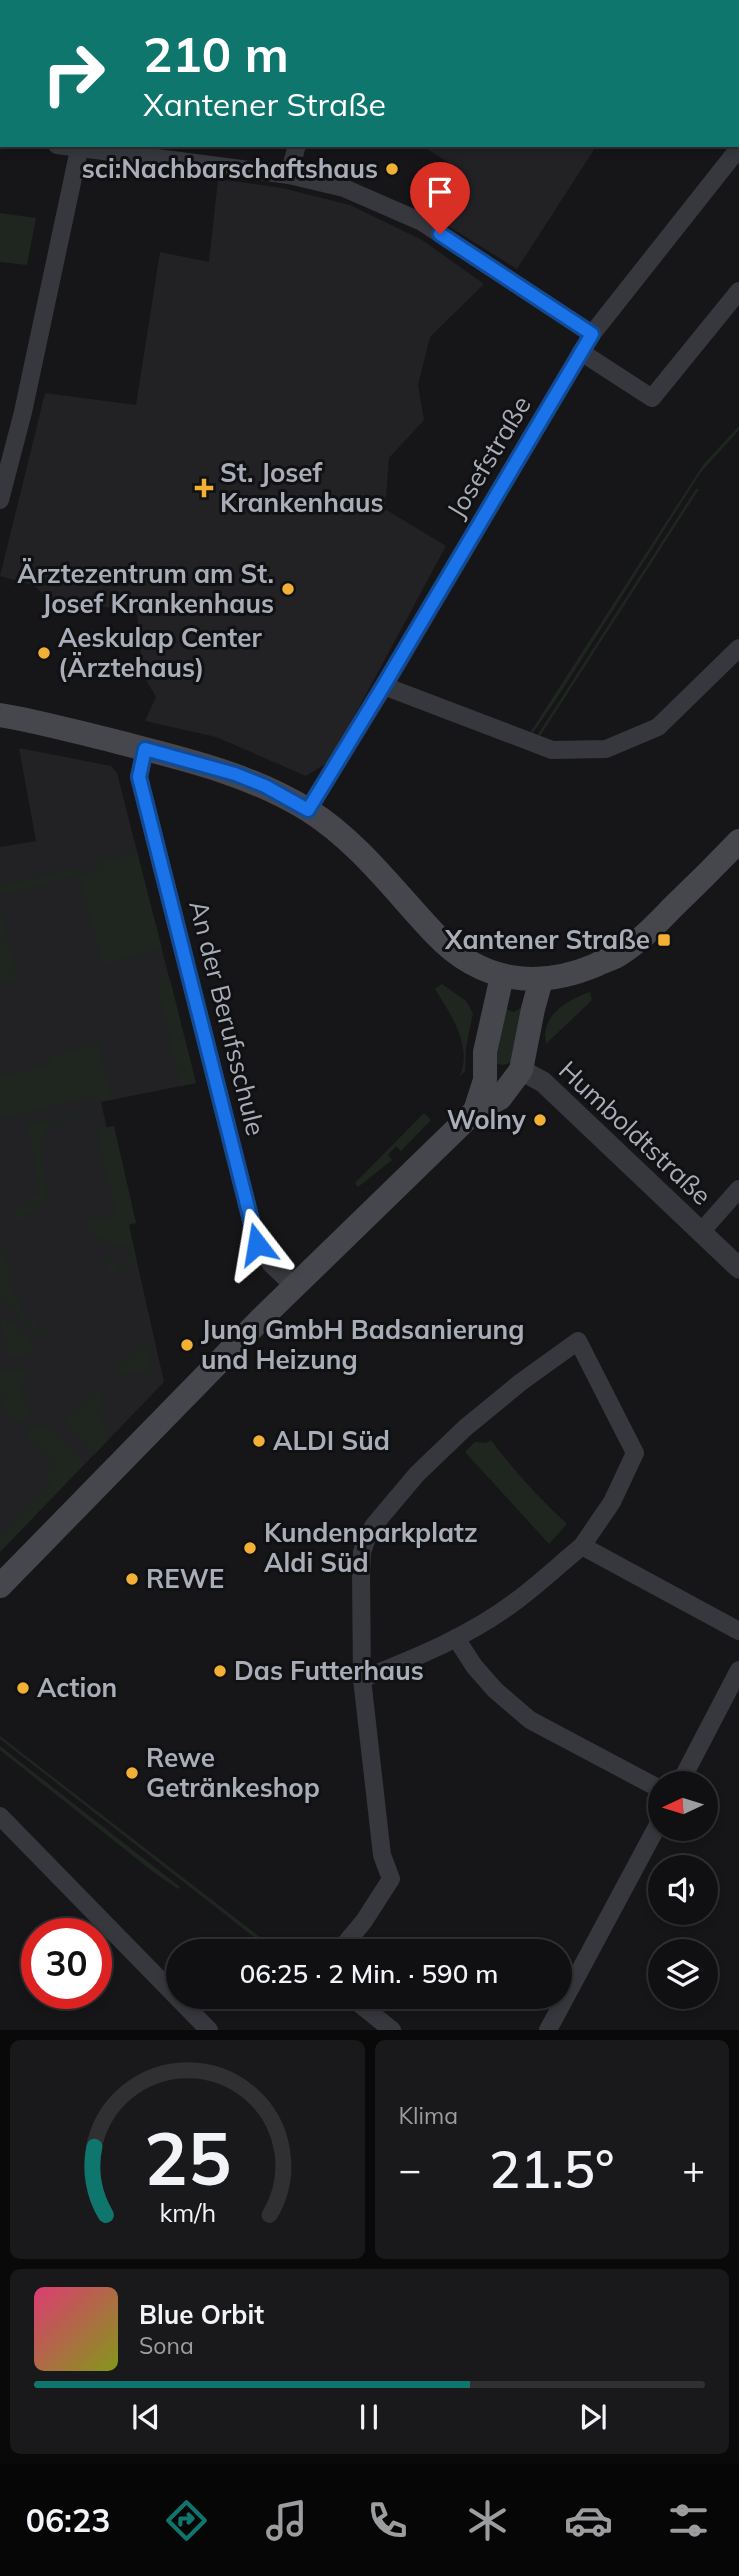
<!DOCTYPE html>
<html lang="de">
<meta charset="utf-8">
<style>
:root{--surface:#101012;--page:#19191b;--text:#f1f3f6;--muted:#9c9d9f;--line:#303032;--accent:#0f766e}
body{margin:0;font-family:Mulish,sans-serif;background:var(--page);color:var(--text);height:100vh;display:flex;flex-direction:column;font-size:26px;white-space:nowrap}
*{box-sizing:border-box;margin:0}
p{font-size:23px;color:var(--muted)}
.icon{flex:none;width:38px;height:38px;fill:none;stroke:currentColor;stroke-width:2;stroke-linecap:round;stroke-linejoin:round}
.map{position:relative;height:2030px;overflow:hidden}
.side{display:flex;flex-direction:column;gap:10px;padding:10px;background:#09090a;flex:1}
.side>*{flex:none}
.top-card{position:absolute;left:0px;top:0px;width:740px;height:147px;box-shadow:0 4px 10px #0003,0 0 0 2px var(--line);background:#0f766e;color:#fff;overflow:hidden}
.needle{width:46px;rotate:266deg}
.buttons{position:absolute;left:648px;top:1771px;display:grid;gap:14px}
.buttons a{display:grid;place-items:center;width:70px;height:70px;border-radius:50%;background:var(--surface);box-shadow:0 4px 10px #0003,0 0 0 2px var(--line);font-size:35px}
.speed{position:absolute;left:21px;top:1918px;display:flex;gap:14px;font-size:35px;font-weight:700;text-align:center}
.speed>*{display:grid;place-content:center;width:91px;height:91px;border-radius:50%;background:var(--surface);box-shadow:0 4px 10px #0003,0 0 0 2px var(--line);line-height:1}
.speed .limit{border:10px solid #d22;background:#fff;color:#111}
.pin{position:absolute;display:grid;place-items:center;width:60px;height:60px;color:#fff;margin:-72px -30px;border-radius:50% 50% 50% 0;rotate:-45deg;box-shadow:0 0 7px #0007}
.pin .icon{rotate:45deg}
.me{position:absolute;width:77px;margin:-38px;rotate:346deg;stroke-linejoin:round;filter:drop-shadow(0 0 5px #0008)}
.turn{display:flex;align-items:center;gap:24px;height:147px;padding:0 28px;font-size:32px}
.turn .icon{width:91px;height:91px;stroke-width:2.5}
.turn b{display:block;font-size:49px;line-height:60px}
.big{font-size:52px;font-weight:600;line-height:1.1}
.side .widget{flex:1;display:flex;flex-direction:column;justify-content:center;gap:10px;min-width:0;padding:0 24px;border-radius:10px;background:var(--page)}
.side .dial{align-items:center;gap:0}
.dial svg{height:182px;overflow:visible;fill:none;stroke:var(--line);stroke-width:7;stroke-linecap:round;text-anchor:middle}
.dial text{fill:var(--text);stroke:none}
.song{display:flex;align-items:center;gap:21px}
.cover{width:84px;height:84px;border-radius:10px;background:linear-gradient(135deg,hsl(340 70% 55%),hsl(70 70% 35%))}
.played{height:7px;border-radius:4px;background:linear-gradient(90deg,var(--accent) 65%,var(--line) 65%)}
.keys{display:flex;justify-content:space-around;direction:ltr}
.heat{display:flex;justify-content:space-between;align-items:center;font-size:38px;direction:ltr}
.side .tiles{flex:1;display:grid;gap:10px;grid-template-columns:1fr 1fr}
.widget:last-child{grid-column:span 2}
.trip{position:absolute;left:166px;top:1939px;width:406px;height:70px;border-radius:35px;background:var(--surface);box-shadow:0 4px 10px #0003,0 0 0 2px var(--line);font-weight:600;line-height:70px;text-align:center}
.menu{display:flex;height:112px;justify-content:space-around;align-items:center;background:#060607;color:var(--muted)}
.menu .icon{width:49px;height:49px}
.menu .selected{color:var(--accent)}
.menu b{font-size:32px;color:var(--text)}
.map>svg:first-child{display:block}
.built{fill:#222225}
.green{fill:#1e261f}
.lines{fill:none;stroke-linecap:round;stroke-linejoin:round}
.minor{stroke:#37383d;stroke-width:18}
.tertiary{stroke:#37383d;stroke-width:21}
.secondary{stroke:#45474d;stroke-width:24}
.route-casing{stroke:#114b97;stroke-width:18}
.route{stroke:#1a73e8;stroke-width:12}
.poi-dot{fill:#f2b134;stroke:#111113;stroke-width:2.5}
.labels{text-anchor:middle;stroke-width:6;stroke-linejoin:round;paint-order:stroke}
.poi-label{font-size:26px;font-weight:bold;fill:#a8adb8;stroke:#111113;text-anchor:start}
.street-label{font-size:26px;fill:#a8adb8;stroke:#111113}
</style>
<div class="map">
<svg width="739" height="2030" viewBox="0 0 739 2030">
<rect width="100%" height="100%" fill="#161618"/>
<g class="built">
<polygon points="421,145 597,145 517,269 424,211 455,167"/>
<polygon points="218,179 282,188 350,205 422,240 484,284 430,337 418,385 424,420 389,458 385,509 446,546 330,761 306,776 216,737 145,721 156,697 143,675 137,614 92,604 55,606 35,586 0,576 45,393 136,405 160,252 209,262"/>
<polygon points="19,748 111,766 117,773 196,1083 101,1102 164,1382 0,1552 0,847 36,841"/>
</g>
<g class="green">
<polygon points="0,213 36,218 27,265 0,262"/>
<polygon points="739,426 739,430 701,472 555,701 532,734 530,733 703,465"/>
<polygon points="696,489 699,489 540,736 537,736"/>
<polygon points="137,852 162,949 103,964 80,875 98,870 96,863"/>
<polygon points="76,868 78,876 0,895 0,887"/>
<polygon points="0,911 17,979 1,983 0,977"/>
<polygon points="170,979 196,1083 181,1086 157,983"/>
<path d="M442,984L466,1001L473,1013L466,1048L465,1071L459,1077C474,1048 450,1013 435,989Z"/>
<path d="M590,992L592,1000L546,1044C540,1016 566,1000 590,992Z"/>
<path d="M522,1007L513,1061C507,1065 502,1066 495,1063L502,1008L514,1012Z"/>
<polygon points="99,1045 112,1099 100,1102 98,1095 0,1118 0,1074 2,1076 51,1064 49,1057"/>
<path d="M103,1110C95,1115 79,1117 67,1119C25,1128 44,1166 48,1196L21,1219H15L13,1211C24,1209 29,1197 40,1194L28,1124Z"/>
<polygon points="424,1113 431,1120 401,1151 396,1146 388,1155 392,1160 358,1187 355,1183"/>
<path d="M114,1126L136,1223L129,1225L137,1262L111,1274L104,1256L113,1257L112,1263L124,1268L131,1247L119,1243L117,1246L110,1245L111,1241C96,1239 91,1237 86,1222L116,1216L97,1129Z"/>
<path d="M0,1250C10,1263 8,1282 14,1297C20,1311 36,1323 47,1334L46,1339H41L0,1296Z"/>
<path d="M0,1316C12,1325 29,1332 33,1348L29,1354L13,1356L9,1354Z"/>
<polygon points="145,1342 152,1371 133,1370 115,1377 113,1374"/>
<path d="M20,1369L26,1370C23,1389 16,1394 31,1411L29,1418L17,1423C0,1414 0,1390 0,1373Z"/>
<polygon points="100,1387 102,1391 98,1413 108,1440 94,1455 66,1421"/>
<polygon points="38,1426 48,1426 85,1463 0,1552 0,1537 53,1482 47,1476 56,1467 24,1436"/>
<path d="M491,1440C514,1471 539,1498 567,1524L549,1544L465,1452L475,1442L486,1443Z"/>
<polygon points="0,1736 278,1951 272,1951 0,1739"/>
<polygon points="0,1746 180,1887 178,1889 152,1871 0,1750"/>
</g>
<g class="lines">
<g class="minor">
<polyline points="108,2 118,2"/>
<polyline points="0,139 2,139"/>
<polyline points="57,145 289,175 344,188 422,222 592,334"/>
<polyline points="289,175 297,145"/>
<polyline points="581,352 652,398 739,291"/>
<polyline points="0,500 23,412 80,145"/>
<polyline points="384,686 552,750 606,749 658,727 739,648"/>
<polyline points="145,749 139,777 257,1244 271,1264 295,1287"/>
<polyline points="308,810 384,686 592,334 739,148"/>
<polyline points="701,1232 739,1189"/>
<polyline points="456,1638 474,1666 495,1690 530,1720 660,1789"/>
<path d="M362,1679C415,1658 470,1636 516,1601C539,1584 560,1564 582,1546L739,1631"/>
<polyline points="680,1783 739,1670"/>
<polyline points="0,1816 209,2030"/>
<polyline points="339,1951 364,1921 391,1879 382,1855 362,1679 361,1573 362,1552 367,1538 374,1525 417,1474 465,1428 521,1382 578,1341 635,1453 612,1502 582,1546"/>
<polyline points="351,1997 392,2030"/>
<polyline points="548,2030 660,1821"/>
</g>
<polyline class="tertiary" points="521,1070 543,1082 739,1268"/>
<g class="secondary">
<path d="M0,715C38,721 76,732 114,741C180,758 248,773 308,810C359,842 395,892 436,935C481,982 537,990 596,965C603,961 613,959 620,954C641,941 658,922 675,905C697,884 718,863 739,841"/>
<polyline points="475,1111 485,1080 485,1052 502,976"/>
<polyline points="0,1586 262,1318 475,1111 500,1098 521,1070 533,1009 541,980"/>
</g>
</g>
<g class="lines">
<defs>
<polyline id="route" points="257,1244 139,777 145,749 235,774 265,786 308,810 384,685 592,334 440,234"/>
</defs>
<use href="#route" class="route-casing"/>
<use href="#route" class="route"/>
</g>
<g class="poi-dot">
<circle cx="392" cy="169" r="7"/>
<path d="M200.5 477.5h7v7h7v7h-7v7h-7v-7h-7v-7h7z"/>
<circle cx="288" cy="589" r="7"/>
<circle cx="44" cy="653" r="7"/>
<rect x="657" y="933" width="14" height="14" rx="3.5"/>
<circle cx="540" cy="1120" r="7"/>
<circle cx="187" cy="1345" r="7"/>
<circle cx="259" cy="1441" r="7"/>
<circle cx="250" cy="1548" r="7"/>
<circle cx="132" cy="1579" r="7"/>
<circle cx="220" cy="1671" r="7"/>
<circle cx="23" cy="1688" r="7"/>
<circle cx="132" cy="1773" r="7"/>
</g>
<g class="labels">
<g class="poi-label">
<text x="378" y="178" text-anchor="end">sci:Nachbarschaftshaus</text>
<text x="220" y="482">St. Josef<tspan x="220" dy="30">Krankenhaus</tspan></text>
<text x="274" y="583" text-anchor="end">Ärztezentrum am St.<tspan x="274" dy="30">Josef Krankenhaus</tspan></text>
<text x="58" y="647">Aeskulap Center<tspan x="58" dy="30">(Ärztehaus)</tspan></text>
<text x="650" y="949" text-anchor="end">Xantener Straße</text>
<text x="526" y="1129" text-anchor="end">Wolny</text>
<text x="201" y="1339">Jung GmbH Badsanierung<tspan x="201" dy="30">und Heizung</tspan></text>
<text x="273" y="1450">ALDI Süd</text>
<text x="264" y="1542">Kundenparkplatz<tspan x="264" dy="30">Aldi Süd</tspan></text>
<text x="146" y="1588">REWE</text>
<text x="234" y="1680">Das Futterhaus</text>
<text x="37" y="1697">Action</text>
<text x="146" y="1767">Rewe<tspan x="146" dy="30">Getränkeshop</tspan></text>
</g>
<g class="street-label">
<text transform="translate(489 457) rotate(-59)" y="9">Josefstraße</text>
<text transform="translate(227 1018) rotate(76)" y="9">An der Berufsschule</text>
<text transform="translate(635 1133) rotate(43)" y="9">Humboldtstraße</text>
</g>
</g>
</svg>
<div class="buttons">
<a><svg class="needle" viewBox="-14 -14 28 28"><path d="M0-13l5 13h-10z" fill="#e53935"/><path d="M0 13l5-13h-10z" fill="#9c9d9f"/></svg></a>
<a><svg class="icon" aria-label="sound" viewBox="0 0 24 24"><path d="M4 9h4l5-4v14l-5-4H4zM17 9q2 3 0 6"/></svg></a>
<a><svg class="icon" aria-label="layers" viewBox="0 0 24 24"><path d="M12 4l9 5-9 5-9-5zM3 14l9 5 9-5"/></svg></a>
</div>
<div class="speed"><div class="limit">30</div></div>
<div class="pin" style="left:440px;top:234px;background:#d93025"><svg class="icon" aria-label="arrive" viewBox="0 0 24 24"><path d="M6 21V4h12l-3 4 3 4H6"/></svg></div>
<svg class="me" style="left:257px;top:1244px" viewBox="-20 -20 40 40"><path d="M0-17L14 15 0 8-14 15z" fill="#1a73e8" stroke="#fff" stroke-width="4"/></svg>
<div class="trip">06:25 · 2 Min. · 590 m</div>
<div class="top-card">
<div class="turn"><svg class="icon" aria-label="right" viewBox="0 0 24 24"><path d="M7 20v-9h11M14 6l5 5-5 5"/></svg><div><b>210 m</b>Xantener Straße</div></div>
</div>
</div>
<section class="side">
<div class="tiles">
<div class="widget dial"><svg viewBox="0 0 100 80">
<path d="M14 69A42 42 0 1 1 86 69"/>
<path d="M14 69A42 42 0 0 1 9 39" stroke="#0f766e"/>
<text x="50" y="56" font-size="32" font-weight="700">25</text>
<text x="50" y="72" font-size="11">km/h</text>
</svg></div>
<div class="widget"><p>Klima</p>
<div class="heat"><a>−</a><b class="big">21.5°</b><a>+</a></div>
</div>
<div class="widget">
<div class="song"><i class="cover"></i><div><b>Blue Orbit</b><p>Sona</p></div></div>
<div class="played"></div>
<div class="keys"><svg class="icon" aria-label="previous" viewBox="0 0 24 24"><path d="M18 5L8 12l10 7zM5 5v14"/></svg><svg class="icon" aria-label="pause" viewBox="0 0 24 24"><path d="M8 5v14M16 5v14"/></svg><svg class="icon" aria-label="next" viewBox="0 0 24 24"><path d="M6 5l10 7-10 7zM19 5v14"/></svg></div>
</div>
</div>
</section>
<nav class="menu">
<b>06:23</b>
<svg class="icon selected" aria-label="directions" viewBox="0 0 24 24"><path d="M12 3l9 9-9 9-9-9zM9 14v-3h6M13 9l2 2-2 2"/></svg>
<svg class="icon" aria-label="music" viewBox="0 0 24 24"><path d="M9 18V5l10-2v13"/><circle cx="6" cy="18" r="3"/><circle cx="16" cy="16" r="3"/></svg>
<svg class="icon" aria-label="phone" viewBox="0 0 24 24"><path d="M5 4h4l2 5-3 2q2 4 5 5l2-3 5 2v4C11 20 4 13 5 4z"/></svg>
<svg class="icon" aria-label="climate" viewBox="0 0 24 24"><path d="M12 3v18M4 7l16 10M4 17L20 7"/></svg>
<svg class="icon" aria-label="car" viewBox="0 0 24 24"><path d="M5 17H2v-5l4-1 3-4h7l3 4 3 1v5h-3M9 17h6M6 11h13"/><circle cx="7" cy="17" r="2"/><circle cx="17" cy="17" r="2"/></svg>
<svg class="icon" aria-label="filters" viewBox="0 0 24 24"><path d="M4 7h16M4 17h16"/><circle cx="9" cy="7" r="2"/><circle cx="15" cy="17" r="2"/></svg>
</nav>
